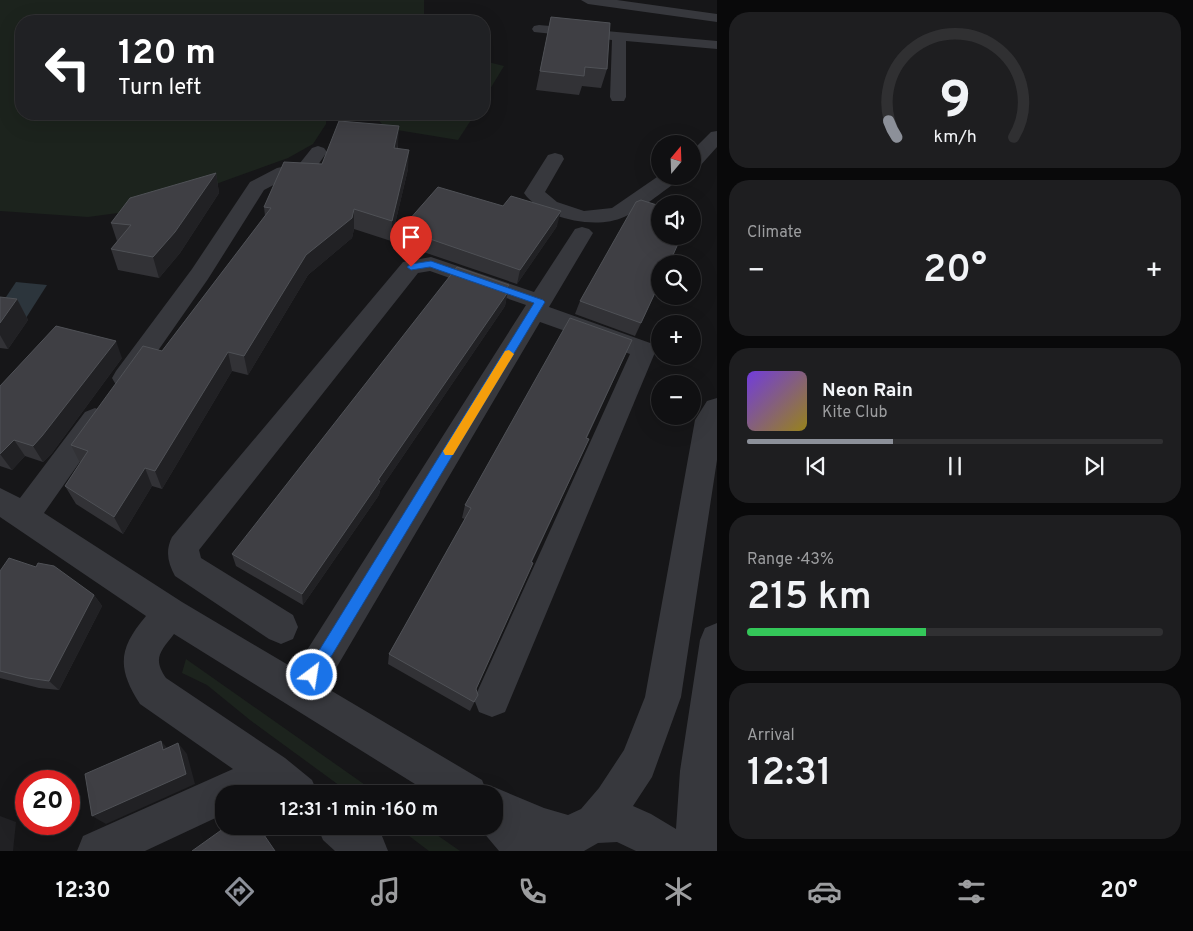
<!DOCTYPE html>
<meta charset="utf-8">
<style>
:root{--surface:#101012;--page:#1e1e20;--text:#f1f3f6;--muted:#9c9d9f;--line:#303032;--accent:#8c9099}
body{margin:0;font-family:Overpass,sans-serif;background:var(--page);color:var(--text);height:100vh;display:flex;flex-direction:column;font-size:19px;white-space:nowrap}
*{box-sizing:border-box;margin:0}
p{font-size:16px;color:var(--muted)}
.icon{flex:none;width:28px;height:28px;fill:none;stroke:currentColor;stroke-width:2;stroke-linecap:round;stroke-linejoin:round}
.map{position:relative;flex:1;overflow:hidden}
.side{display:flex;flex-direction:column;gap:12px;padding:12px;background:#09090a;width:476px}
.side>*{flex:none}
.banner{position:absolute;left:15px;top:15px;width:475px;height:105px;border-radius:20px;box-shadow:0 5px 20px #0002,0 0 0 1px var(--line);background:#202124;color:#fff;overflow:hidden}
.needle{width:32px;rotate:19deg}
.fabs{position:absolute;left:651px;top:135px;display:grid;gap:10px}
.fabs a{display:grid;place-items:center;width:50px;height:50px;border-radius:50%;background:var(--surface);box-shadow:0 5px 20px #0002,0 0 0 1px var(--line);font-size:25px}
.speed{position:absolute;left:15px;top:770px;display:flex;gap:10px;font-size:25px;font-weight:700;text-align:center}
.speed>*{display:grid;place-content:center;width:65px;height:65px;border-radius:50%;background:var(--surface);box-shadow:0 5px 20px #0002,0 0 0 1px var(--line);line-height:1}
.speed .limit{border:8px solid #d22;background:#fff;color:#111}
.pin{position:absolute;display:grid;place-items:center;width:42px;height:42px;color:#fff;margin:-51px -21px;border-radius:50% 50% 50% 0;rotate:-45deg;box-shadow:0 0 5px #0007}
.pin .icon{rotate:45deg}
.me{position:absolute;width:55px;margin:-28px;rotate:31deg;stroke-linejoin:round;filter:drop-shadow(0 0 4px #0008)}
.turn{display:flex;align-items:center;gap:18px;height:105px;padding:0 20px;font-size:22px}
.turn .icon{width:65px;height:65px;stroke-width:2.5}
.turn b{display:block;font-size:35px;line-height:42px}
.big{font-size:38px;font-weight:600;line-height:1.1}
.side .card{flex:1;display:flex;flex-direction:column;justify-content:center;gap:8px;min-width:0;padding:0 18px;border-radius:20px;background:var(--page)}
.side .dial{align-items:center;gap:0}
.dial svg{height:130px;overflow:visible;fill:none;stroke:var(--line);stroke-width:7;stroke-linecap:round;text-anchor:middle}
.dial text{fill:var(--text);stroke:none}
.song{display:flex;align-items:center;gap:15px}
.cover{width:60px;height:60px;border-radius:8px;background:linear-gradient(135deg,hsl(260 70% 55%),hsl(50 70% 35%))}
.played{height:5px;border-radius:2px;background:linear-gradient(90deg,var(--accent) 35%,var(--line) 35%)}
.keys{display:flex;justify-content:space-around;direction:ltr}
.heat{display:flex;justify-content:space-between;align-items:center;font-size:28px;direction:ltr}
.charge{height:8px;border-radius:4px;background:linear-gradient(90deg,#34c759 43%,var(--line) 0)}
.trip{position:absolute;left:215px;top:785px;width:288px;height:50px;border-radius:20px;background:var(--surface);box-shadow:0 5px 20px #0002,0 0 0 1px var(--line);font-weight:600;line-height:50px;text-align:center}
.tabs{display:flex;height:80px;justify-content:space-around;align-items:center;background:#060607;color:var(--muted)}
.tabs .icon{width:35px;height:35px}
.tabs .active{color:var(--accent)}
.tabs b{font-size:22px;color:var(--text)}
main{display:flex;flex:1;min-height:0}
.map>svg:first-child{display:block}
.green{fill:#1c231d}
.water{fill:#2c353c}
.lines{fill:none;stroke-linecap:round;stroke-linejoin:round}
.minor{fill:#37383d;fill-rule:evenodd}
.wall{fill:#323236}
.shaded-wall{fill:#212124}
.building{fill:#3f3f44;stroke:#4f5156}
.route{fill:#1a73e8;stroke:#114b97}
.slow{fill:#f59e0b}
</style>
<main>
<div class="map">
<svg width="717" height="851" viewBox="0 0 717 851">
<rect width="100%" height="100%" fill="#161618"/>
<g class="green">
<polygon points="0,0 424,0 424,16 417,21 21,21 21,114 326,114 326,124 313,144 288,158 147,209 88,217 0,211"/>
<polygon points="484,61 504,66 484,99"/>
<polygon points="374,114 475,114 458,140 385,128"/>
<polygon points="186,659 378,794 351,794 250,720 207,685 182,673"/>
<polygon points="396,826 424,826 460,851 429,851"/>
</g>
<polygon class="water" points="16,282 47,285 26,318 0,306"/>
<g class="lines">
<g class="minor">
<polygon points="581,0 617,0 717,14 717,22 588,4"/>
<polygon points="539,25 717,41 717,49 626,41 626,97 624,101 612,101 610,97 612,40 534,32 532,29 534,26"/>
<polygon points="717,131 717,147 699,167 692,168 692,151 711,132"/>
<polygon points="318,146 324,148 327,152 313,172 289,177 264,190 208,279 134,385 125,387 116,385 112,378 116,371 192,269 250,182 277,168 300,163 312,148"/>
<path d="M555,153L562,155L564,159L545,192L557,202L584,211L612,208L660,175L681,176L679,180C663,191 641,210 624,217C596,230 542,219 524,193L548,155Z"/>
<path d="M582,227L589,229L593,233L549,307L653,344L656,350L505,712L492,717L479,712L474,699L630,354L540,322L325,687L482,780L486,790L494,787L544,808L568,815L581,809L599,788L624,750L645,697L695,420L707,401L717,398V460L681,697L652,777L633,806L651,814L676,829L680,771L700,640L705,628L717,623V851H636L617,842L598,843L584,851H499L478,826H494V794H431L174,634C161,651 152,658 166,678L285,758L312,780L318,794H224V814L145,851H77L83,836L233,769L140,704C117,668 118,649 146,616L0,517V488L20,498L85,412L95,408L105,412L109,419L105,426L44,513L182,602L295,669L526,305L430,271L418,273L199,550L201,558L293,615L298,627L293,639L281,644L269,639L175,576C168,563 165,551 172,537L403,262L431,257L534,292L575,229Z"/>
<polygon points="317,826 369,826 382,836 388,851 335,851 323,840"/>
</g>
</g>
<g class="wall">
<polygon points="551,17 607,69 601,88 582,86 579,95 536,90"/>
<polygon points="398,145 398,149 408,169 391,241 354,229 352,238 308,275 248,375 232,371 162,489 152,486 123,534 76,504 65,486 80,463 71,445 162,351 265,216 264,207 322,164"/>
<polygon points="216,173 219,193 180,253 159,278 118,270 111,249 117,241 111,223"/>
<polygon points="557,226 517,284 400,244 401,229"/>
<polygon points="660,283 635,336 575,314 580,301"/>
<polygon points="509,285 505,306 380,490 379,495 303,605 236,566 232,554"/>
<polygon points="0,297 17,299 28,320 8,349 0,348"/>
<polygon points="632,340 587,438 583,452 532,562 476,689 478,695 470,711 388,664 389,654 465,519 462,518 465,505"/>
<polygon points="122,358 52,453 43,462 25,456 12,470 0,466 0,386"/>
<polygon points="0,571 94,595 102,606 59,690 39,688 0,678"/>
</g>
<g class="shaded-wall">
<polygon points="399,126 398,145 393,167 394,148"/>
<polygon points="409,150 408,169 391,241 392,221"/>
<polygon points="216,173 219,193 180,253 159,278 153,257"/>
<polygon points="354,209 354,229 352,238 308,275 248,375 244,356 306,255"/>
<polygon points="561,211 557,226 517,284 520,270"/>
<polygon points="509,285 505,306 380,490 379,495 303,605 302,594"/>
<polygon points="17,299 28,320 8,349 0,335 0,323"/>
<polygon points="116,341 122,358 52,453 43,462 33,446"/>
<polygon points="228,352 232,371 162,489 155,471"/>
<polygon points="14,440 25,456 12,470 0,454"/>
<polygon points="145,468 152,486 123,534 114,517"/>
<polygon points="94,595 102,606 59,690 49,681"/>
<polygon points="161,741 171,752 163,750"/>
<polygon points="178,743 187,754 195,784 106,824 92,816"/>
<polygon points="0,816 16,822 13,851 0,851"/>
</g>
<g class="building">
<polygon points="551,17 610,23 607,69 585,67 584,76 540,71"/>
<polygon points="339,121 399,126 394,148 409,150 392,221 354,209 352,218 306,255 244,356 228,352 155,471 145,468 114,517 65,486 88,451 71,445 143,346 162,351 271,208 264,207 284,162 322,164"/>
<polygon points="216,173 175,232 153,257 111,249 131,225 111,223 130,198"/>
<polygon points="438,187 503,206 511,196 561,211 520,270 401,229"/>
<polygon points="641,200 660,206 660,236 681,237 669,264 660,264 660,282 641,323 580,301 636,202"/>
<polygon points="457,267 509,285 505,291 508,292 378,480 380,481 302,594 232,554"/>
<polygon points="0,297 17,299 0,323"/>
<polygon points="570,318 632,340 586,438 589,439 531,562 533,563 476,689 478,695 474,702 389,654 471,508 465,505"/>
<polygon points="56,326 116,341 42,436 33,446 14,440 0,454 0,386"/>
<polygon points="9,558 36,567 38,563 54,566 94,595 49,681 28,678 0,671 0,571"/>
<polygon points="161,741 163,750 178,743 186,774 92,816 85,774"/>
<polygon points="227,826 258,826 275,851 192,851"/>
</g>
<polygon class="route" points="431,261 543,300 545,302 317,680 312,683 307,680 305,675 307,670 534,303 430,267 411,270 407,267 411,264"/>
<polygon class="slow" points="509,350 514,354 453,455 445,455 443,451 445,448 505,351"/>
</svg>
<div class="fabs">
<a><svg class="needle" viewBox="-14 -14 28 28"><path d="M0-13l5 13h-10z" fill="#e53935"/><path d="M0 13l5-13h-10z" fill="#9c9d9f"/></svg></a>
<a><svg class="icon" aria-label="sound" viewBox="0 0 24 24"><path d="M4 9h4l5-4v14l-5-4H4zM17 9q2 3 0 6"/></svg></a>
<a><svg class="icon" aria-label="search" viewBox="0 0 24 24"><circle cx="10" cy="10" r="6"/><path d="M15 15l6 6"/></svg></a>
<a>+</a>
<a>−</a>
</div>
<div class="speed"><div class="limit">20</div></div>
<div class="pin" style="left:411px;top:267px;background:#d93025"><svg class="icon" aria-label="arrive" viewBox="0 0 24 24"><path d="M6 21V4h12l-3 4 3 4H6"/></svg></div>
<svg class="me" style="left:312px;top:675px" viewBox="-20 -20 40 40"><circle r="17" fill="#1a73e8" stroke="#fff" stroke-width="3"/><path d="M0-11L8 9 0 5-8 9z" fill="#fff"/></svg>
<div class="trip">12:31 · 1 min · 160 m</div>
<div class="banner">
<div class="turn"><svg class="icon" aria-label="left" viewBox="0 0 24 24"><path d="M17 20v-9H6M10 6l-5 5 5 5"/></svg><div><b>120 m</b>Turn left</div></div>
</div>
</div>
<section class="side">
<div class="card dial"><svg viewBox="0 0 100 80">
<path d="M14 69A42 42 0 1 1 86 69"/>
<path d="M14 69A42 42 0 0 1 9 59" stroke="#8c9099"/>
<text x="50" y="56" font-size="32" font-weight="700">9</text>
<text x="50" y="72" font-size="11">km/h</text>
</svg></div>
<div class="card"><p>Climate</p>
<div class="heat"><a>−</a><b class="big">20°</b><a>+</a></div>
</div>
<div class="card">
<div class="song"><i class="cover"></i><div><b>Neon Rain</b><p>Kite Club</p></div></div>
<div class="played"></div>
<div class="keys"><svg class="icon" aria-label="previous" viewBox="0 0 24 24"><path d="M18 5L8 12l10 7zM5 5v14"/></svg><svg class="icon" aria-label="pause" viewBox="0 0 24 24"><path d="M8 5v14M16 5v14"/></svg><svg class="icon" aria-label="next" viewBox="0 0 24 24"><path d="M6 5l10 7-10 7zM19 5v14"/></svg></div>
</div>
<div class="card"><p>Range · 43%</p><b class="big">215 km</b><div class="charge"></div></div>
<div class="card"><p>Arrival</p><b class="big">12:31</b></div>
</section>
</main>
<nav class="tabs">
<b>12:30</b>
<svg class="icon active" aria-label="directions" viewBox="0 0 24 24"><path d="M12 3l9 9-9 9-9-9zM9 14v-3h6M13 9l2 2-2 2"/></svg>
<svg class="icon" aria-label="music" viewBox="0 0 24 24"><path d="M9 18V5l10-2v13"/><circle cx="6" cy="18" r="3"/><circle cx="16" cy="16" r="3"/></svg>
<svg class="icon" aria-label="phone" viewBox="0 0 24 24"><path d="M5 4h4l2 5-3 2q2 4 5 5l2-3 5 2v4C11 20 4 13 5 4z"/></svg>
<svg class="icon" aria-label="climate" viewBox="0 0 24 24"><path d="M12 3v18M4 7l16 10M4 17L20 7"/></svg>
<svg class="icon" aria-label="car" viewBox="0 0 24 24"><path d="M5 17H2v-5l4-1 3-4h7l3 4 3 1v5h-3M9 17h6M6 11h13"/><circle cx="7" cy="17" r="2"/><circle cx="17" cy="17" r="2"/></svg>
<svg class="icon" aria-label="filters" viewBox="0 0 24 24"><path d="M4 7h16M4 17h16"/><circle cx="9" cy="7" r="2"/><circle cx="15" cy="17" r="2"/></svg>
<b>20°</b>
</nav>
